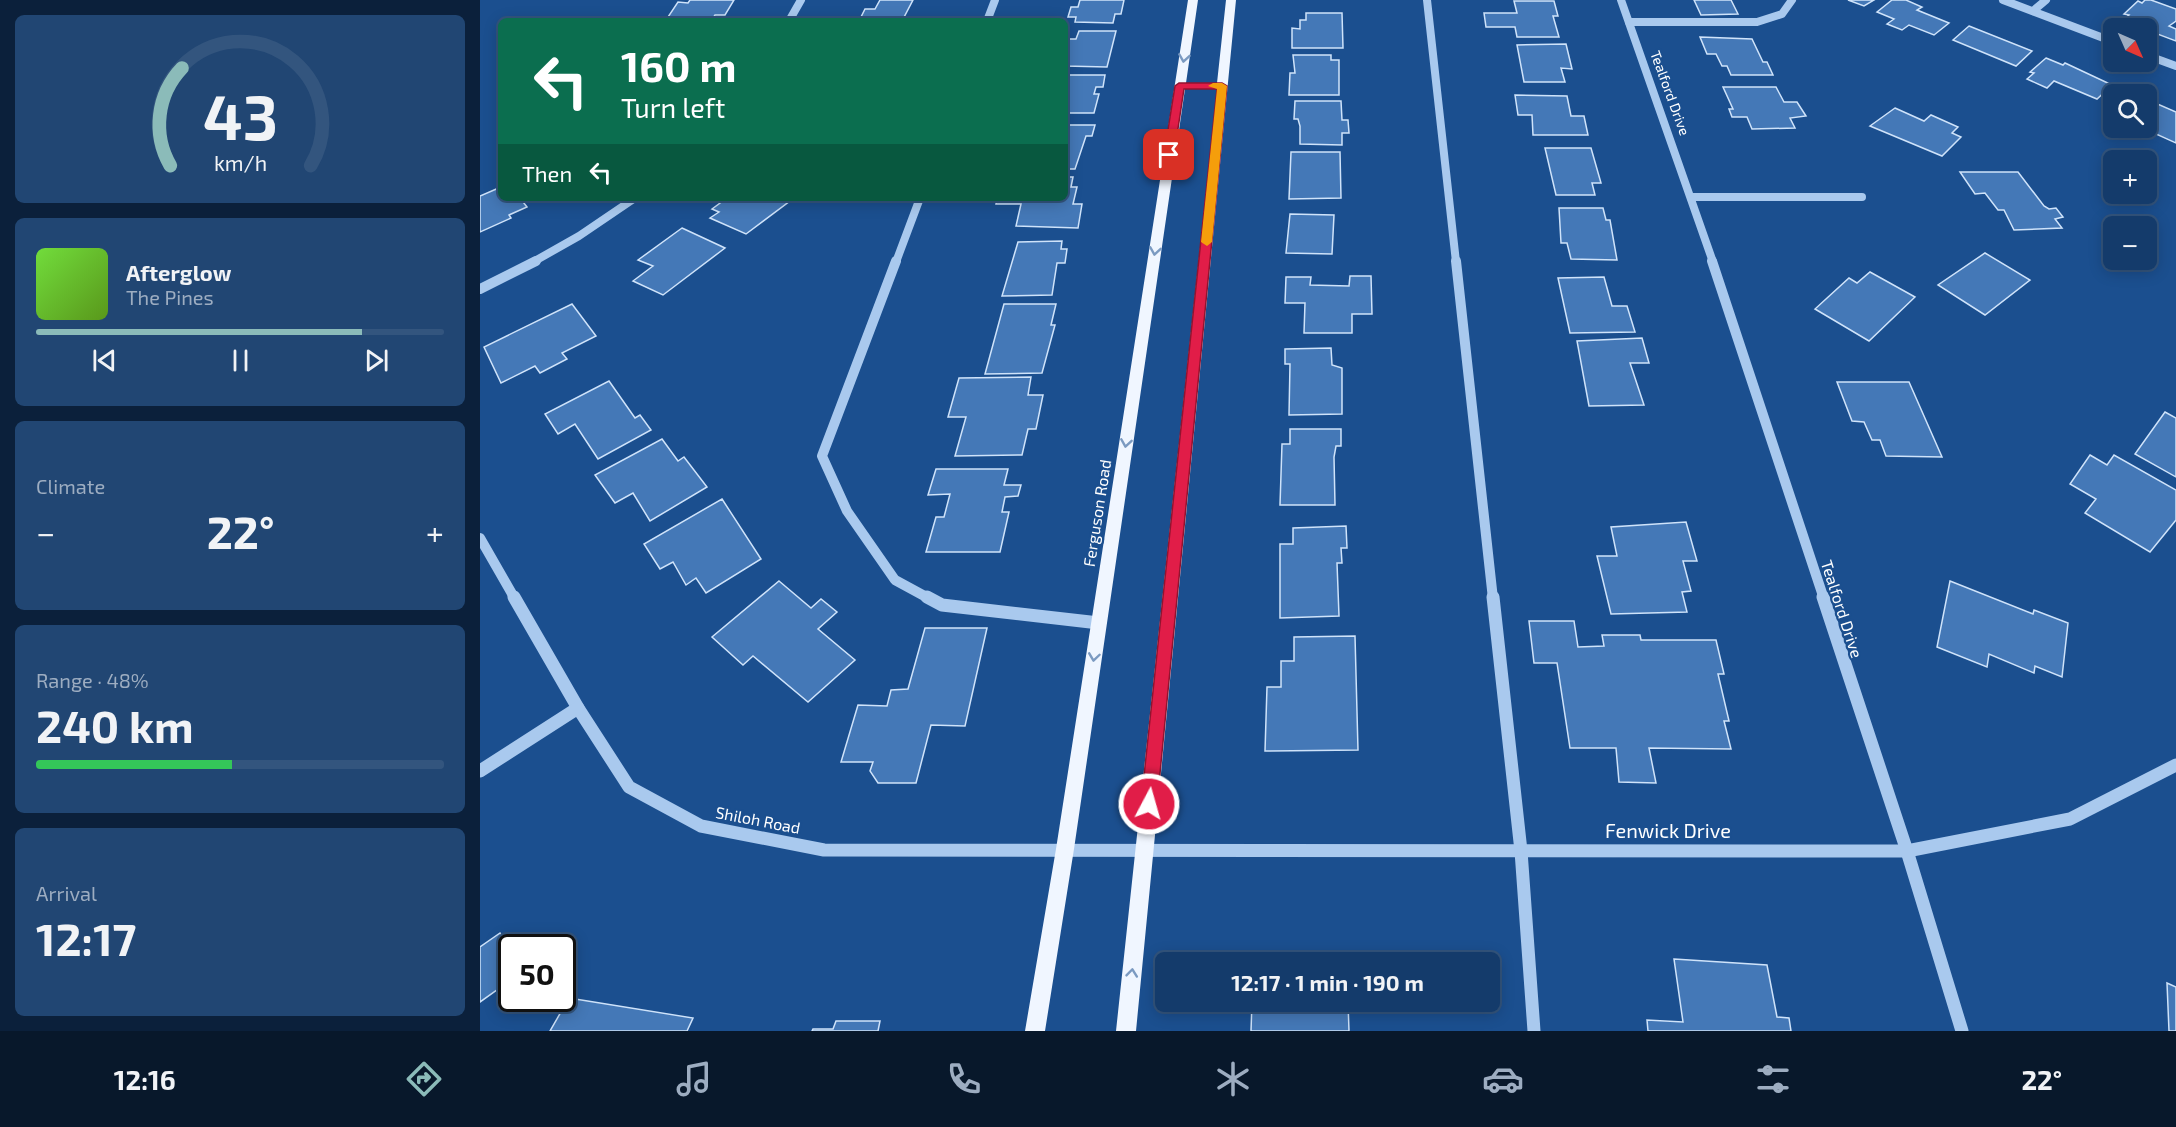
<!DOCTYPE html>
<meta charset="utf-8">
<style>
:root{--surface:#143b6b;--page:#214673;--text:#f1f3f6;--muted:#9dadc1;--line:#33557e;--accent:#8bbbb9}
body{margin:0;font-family:"Exo 2",sans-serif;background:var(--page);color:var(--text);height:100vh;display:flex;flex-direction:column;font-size:22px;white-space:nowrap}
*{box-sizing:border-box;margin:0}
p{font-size:20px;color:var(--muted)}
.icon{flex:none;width:33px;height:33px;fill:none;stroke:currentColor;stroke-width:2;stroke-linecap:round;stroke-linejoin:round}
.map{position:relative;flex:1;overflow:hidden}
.panel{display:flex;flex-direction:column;gap:15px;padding:15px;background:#0b203b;width:480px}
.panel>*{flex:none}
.banner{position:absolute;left:18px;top:18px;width:570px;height:183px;border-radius:9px;box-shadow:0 3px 15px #0003,0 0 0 2px var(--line);background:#0b6e4f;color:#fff;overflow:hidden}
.needle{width:39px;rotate:135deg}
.fabs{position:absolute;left:1623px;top:18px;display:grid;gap:12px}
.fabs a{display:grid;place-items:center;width:54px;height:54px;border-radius:9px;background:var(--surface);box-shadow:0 3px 15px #0003,0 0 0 2px var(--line);font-size:30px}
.speed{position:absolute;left:18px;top:934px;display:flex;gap:12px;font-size:30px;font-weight:700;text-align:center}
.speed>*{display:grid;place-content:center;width:78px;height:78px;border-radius:50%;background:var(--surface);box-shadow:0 3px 15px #0003,0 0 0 2px var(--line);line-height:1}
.speed .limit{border:3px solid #111;border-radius:9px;background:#fff;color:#111}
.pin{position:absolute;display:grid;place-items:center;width:51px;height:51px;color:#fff;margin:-26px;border-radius:12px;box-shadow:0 3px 9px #0006}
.me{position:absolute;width:66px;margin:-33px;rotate:6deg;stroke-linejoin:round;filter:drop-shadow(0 0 4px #0008)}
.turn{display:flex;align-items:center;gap:21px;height:126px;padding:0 24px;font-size:27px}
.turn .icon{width:78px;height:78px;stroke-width:2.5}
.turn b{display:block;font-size:42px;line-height:51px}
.then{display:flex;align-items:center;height:57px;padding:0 24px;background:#0003;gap:12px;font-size:22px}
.big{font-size:45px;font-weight:700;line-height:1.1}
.panel .widget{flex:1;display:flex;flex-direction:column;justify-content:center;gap:9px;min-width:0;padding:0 21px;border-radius:9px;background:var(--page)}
.panel .dial{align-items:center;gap:0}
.dial svg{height:156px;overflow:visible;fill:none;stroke:var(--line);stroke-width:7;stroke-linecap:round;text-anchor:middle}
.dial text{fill:var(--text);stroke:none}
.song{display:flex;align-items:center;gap:18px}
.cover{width:72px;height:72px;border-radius:9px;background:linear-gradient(135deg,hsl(100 70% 55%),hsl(90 70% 35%))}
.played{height:6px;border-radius:3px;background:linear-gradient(90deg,var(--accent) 80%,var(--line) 80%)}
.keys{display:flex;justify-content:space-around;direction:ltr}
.heat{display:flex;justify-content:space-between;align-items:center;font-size:33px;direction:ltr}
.charge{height:9px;border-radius:4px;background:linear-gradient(90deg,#34c759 48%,var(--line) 0)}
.trip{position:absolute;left:675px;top:952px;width:345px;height:60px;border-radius:9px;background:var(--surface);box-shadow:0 3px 15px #0003,0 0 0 2px var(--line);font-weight:700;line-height:60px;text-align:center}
.menu{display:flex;height:96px;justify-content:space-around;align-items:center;background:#08182b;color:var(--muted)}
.menu .icon{width:42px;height:42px}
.menu .active{color:var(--accent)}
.menu b{font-size:27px;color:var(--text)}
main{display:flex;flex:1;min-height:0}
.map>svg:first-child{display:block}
.building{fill:#4478b7;stroke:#cfe3fa;stroke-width:1.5}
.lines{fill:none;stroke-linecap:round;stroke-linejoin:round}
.minor-far2{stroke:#a9c9ee;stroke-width:8}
.minor-far1{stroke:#a9c9ee;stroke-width:10}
.minor{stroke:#a9c9ee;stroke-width:13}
.major{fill:#f0f6ff;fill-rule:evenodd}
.oneway{stroke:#7b9ac1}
.route{fill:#e11d48;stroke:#92132f;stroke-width:1.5}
.slow{fill:#f59e0b}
.labels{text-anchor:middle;stroke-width:4.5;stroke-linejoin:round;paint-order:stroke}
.far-street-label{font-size:14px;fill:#fff;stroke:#1b4f8f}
.street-label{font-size:16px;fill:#fff;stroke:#1b4f8f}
.near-street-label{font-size:20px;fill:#fff;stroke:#1b4f8f}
</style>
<main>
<section class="panel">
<div class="widget dial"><svg viewBox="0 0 100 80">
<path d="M14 69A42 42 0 1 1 86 69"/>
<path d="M14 69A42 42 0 0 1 20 19" stroke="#8bbbb9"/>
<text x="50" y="56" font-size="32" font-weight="700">43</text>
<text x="50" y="72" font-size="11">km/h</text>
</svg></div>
<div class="widget">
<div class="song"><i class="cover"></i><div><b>Afterglow</b><p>The Pines</p></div></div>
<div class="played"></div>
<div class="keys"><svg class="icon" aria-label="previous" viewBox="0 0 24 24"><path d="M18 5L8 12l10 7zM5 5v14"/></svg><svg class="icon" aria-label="pause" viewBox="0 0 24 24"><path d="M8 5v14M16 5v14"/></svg><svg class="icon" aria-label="next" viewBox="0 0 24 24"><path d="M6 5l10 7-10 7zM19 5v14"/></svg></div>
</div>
<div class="widget"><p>Climate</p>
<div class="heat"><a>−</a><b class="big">22°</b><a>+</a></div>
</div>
<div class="widget"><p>Range · 48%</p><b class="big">240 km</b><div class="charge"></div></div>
<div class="widget"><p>Arrival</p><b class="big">12:17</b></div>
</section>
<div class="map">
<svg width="1696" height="1031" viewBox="0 0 1696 1031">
<rect width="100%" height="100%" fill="#1b4f8f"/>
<g class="building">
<polygon points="210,0 254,0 245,15 235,15 231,21 186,20 198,2 208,3"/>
<polygon points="400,0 433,0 422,21 379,21 385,9 395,9"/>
<polygon points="600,0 644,0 641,14 635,14 633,23 595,22 596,17 588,17 591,7 598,7"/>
<polygon points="1214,0 1251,0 1258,14 1221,15"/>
<polygon points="1368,0 1394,0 1384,6"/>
<polygon points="1412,0 1426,0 1442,7 1437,10 1469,23 1454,35 1429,25 1422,30 1407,24 1414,19 1397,12"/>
<polygon points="1665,0 1671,0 1696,9 1696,21 1689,26 1696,29 1696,41 1643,21 1649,15 1644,14 1658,1 1662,3"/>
<polygon points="1034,1 1074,1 1078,16 1073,16 1079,37 1037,37 1035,27 1006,27 1004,13 1037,13"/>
<polygon points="826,13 862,13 863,48 812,48 812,28 820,29 820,20 826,20"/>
<polygon points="1489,26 1552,51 1536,66 1473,40"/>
<polygon points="599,31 636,31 627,67 585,66 585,39 596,39"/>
<polygon points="1220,37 1272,39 1283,62 1287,62 1293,75 1251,75 1247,66 1242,66 1236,54 1227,54"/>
<polygon points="1086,44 1092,69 1081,68 1085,82 1044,82 1037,45"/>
<polygon points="813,55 851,55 851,60 859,60 859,95 809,95 810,73 815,73"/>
<polygon points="1566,58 1583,65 1585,63 1632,85 1617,99 1574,81 1567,88 1547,79 1554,73 1550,72"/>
<polygon points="585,75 625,75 623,87 616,87 614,94 619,94 614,113 585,113"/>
<polygon points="1243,87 1296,87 1304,102 1317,102 1326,116 1310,118 1315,128 1272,129 1267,117 1252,117 1249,109 1253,109"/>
<polygon points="1035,95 1087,96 1091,116 1104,116 1108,135 1053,135 1052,115 1038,115"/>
<polygon points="1666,99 1696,112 1696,143 1665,129 1668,126"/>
<polygon points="815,101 861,101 862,120 868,120 869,133 862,133 862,145 820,144 820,126 818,119 814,119"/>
<polygon points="1415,108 1444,121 1451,115 1478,127 1472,133 1481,137 1462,156 1390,126"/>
<polygon points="585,125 615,125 612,136 606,136 595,169 585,169"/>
<polygon points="1065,148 1111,148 1121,183 1112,183 1115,195 1076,195"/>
<polygon points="811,152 860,152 861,198 809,199"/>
<polygon points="1480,172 1538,172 1564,206 1569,209 1576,208 1583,217 1575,219 1582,228 1534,230 1524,210 1518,210 1505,193 1495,194"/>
<polygon points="585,177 593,177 591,187 597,187 593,204 602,204 598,228 536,226 541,204 516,204 517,198 585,198"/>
<polygon points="21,187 21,198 40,198 47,207 29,215 31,218 0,232 0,196"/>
<polygon points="247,198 314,198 266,234 230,218 239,212 232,209"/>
<polygon points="1079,208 1123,208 1126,220 1130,220 1137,260 1091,259 1087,243 1081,243"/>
<polygon points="810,214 854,215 852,254 806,253"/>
<polygon points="202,228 245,248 183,295 153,281 173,266 158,260"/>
<polygon points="582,241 581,249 587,249 585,263 577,263 572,295 522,296 538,242"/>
<polygon points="1505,253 1550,280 1505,315 1458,285"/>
<polygon points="1390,272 1435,297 1389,341 1335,309 1369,278 1377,283"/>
<polygon points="870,276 891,276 892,314 872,314 872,333 824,333 825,303 805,303 806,277 831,277 830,285 869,286"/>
<polygon points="1124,277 1132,306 1147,306 1155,332 1090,333 1078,278"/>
<polygon points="92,304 116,336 82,353 87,359 60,373 55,366 21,383 4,347"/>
<polygon points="524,304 576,304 571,325 575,325 562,373 505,374"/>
<polygon points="1162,338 1169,363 1150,363 1164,405 1109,406 1097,341"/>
<polygon points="851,348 852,365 862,368 862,414 809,415 810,364 805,364 805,349"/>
<polygon points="551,377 548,395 563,395 556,429 548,429 542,455 475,456 486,417 468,417 479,378"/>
<polygon points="129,381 155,418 160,415 171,430 118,459 95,424 78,434 65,414"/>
<polygon points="1357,382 1429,382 1462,457 1406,456 1400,440 1392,440 1384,422 1372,421"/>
<polygon points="1685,412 1696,418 1696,477 1655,454"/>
<polygon points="810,429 861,429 861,446 856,446 854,457 855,505 800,505 802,444 810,444"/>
<polygon points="182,439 198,461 204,457 227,487 170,521 153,493 135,503 115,475"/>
<polygon points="1610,455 1627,465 1634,455 1696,490 1696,520 1670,552 1605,513 1616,499 1590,484"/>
<polygon points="456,469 528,469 524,485 541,485 538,496 525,497 522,512 529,512 520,552 446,552 456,517 464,517 470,494 448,495"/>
<polygon points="242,499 281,559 226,593 216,578 206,585 193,562 180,569 164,544"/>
<polygon points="1206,522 1217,561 1203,561 1211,591 1202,592 1207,612 1131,614 1117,556 1137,556 1131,527"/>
<polygon points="866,526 867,548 861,548 862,563 857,563 859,616 800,618 800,544 813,544 813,528"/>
<polygon points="299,581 331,608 341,599 357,612 338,629 375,660 328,702 273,656 263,665 232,637"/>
<polygon points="1470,581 1553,614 1554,610 1588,623 1582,677 1555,666 1554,673 1509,654 1507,667 1457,647"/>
<polygon points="1049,621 1094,621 1098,647 1124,646 1122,635 1160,635 1161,640 1236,640 1244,674 1238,674 1249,721 1244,721 1251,749 1169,748 1176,783 1139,782 1136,748 1090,748 1077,663 1054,663"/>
<polygon points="445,628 507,628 485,726 451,725 436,783 398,783 390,771 393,762 361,762 378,705 407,706 411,690 428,689"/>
<polygon points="875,636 878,750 785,751 787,687 801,687 801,661 814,661 814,637"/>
<polygon points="20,933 32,956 32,968 24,973 28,982 0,1002 0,947"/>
<polygon points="1194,959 1287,965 1297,1017 1309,1018 1311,1031 1168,1031 1167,1020 1203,1022"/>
<polygon points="1687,983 1696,987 1696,1031 1689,1031"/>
<polygon points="89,998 213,1018 207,1031 70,1031"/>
<polygon points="772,1002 868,1002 869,1031 771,1031"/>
<polygon points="356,1021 400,1021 398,1031 332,1031 333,1029 353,1029"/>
</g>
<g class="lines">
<g class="minor-far2">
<polyline points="947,0 976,262"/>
<polyline points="1141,0 1233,262"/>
<polyline points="1523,0 1634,42"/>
<polyline points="1553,11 1566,0"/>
<polyline points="309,21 321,0"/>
<polyline points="507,21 515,0"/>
<polyline points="1149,22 1277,22 1302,14 1312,0"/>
<polyline points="1666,55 1696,66"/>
<polyline points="1211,197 1382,197"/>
<polyline points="53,262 99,236 155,198"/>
<polyline points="416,262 440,198"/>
</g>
<g class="minor-far1">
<polyline points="416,261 342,456 367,511 415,580 450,599"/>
<polyline points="976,261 1013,599"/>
<polyline points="1232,261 1344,599"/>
<polyline points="0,289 56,261"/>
<polyline points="0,538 35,599"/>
</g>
<g class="minor">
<polyline points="34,597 98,708 149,787 221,826 344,850 1427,851 1590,819 1696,765"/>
<polyline points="447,597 462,605 619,623"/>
<polyline points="1013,597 1041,851 1054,1031"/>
<polyline points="1343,597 1427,851 1482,1031"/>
<polyline points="0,771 98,708"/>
</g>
<polygon class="major" points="708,0 718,0 706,83 737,83 746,0 756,0 656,1031 636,1031 737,89 705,89 594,849 565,1031 545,1031 576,849"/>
</g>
<defs><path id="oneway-chevron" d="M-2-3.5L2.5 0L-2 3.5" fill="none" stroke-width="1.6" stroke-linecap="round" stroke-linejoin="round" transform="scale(1.5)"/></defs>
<g class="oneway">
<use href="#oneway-chevron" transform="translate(704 58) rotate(99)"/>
<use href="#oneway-chevron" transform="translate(675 251) rotate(99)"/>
<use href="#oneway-chevron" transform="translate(646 443) rotate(99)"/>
<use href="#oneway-chevron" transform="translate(614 657) rotate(98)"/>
<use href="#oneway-chevron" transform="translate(652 973) rotate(-84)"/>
</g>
<polygon class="route" points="699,83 742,83 747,86 677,804 675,810 669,813 663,810 661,804 737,89 704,89 694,155 689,158 684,155 695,86"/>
<polygon class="slow" points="742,83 747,86 732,242 727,246 721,242 737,89 728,86 733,83"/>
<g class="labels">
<g class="far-street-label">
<text transform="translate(1190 93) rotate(70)" y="5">Tealford Drive</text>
</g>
<g class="street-label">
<text transform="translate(617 513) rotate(-81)" y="6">Ferguson Road</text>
<text transform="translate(1362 609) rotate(72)" y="6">Tealford Drive</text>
<text transform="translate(278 820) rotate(11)" y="6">Shiloh Road</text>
</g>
<g class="near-street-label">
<text x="1188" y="838">Fenwick Drive</text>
</g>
</g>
</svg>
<div class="fabs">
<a><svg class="needle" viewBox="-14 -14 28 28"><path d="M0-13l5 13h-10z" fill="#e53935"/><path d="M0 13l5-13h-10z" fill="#9dadc1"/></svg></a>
<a><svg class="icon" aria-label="search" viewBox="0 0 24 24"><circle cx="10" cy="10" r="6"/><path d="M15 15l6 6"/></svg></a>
<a>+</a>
<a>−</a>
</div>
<div class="speed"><div class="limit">50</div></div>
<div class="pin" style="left:689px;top:155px;background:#d93025"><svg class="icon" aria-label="arrive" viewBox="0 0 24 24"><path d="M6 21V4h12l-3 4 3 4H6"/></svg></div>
<svg class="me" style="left:669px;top:804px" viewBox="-20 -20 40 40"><circle r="17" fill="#e11d48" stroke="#fff" stroke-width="3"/><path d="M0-11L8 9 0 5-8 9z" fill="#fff"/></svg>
<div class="trip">12:17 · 1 min · 190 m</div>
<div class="banner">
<div class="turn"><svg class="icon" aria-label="left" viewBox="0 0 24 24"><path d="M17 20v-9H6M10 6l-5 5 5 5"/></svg><div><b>160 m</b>Turn left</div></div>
<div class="then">Then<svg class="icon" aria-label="left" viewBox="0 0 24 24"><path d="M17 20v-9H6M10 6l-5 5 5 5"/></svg></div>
</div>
</div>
</main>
<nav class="menu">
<b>12:16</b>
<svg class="icon active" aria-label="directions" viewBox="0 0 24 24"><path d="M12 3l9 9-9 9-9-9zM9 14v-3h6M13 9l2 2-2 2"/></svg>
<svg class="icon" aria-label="music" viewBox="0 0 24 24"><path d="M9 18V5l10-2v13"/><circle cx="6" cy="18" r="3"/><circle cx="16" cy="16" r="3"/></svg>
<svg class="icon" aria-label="phone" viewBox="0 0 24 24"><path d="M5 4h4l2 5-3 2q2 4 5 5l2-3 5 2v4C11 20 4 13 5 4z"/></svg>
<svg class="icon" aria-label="climate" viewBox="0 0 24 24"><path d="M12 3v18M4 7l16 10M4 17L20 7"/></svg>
<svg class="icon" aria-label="car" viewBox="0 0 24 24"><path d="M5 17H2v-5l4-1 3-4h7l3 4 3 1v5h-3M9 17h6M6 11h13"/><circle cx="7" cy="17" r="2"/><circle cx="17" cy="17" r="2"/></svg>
<svg class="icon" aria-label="filters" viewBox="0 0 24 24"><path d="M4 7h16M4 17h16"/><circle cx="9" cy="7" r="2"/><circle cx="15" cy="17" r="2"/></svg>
<b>22°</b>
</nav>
